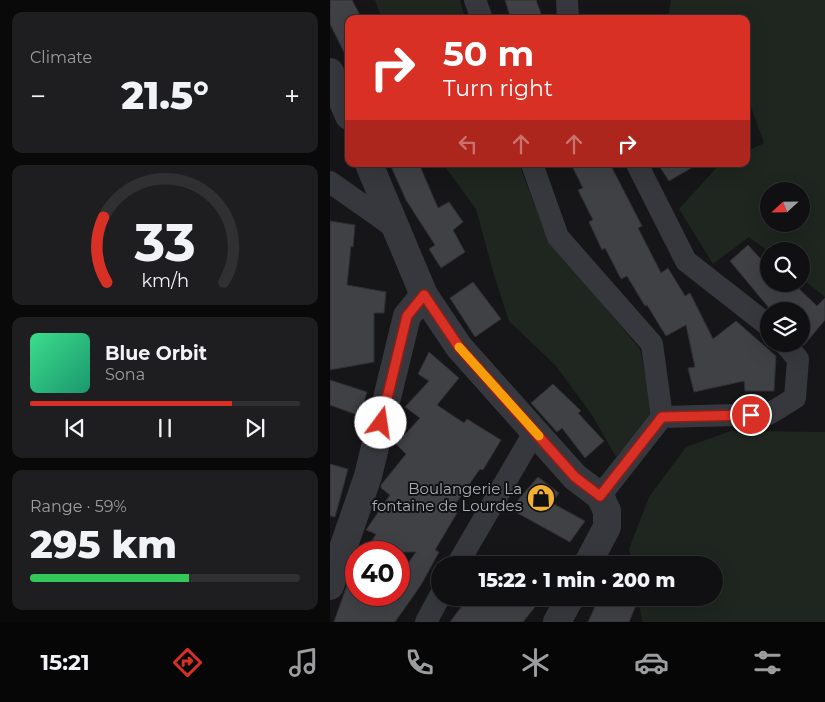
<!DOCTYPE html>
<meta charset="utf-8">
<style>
:root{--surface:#101012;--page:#1e1e20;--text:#f1f3f6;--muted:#9c9d9f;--line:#303032;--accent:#d93025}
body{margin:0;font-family:Montserrat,sans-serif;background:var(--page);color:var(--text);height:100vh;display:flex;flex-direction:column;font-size:19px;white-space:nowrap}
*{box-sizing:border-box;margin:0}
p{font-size:16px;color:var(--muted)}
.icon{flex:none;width:28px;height:28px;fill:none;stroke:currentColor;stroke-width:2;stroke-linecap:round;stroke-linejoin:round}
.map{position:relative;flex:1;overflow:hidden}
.sheet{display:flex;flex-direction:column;gap:12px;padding:12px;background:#09090a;width:330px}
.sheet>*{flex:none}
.hud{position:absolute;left:15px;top:15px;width:405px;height:152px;border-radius:10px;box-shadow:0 5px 20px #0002,0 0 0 1px var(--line);background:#d93025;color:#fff;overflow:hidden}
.needle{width:32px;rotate:248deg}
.fabs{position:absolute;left:430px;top:182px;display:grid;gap:10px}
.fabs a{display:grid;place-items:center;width:50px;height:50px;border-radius:50%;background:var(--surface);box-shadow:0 5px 20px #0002,0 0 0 1px var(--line);font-size:25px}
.speed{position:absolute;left:15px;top:541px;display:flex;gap:10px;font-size:25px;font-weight:700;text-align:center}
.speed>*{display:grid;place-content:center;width:65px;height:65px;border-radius:50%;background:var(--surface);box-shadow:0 5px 20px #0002,0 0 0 1px var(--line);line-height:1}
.speed .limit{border:8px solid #d22;background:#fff;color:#111}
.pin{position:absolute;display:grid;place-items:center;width:42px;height:42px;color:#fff;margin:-21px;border:2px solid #fff;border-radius:50%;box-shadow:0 1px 5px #0007}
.me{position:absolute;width:55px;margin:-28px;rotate:14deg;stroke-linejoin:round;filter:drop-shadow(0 0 4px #0008)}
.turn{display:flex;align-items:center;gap:18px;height:105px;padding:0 15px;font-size:22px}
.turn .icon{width:65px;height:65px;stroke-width:2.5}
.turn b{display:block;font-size:35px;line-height:42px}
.lanes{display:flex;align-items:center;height:48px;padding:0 15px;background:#0003;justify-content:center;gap:25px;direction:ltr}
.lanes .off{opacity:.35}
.big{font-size:38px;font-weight:800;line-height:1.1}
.sheet .card{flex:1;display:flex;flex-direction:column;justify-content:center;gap:8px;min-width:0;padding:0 18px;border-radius:10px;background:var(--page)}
.sheet .dial{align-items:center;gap:0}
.dial svg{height:130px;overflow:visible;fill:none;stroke:var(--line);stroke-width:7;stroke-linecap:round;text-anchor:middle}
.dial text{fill:var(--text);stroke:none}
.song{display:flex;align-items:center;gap:15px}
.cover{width:60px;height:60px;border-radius:8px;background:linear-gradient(135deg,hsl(150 70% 55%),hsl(160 70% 35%))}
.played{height:5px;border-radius:2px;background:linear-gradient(90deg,var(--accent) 75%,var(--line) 75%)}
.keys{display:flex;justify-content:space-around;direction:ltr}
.heat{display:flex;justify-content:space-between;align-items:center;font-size:28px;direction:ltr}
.charge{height:8px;border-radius:4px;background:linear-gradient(90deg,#34c759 59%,var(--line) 0)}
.trip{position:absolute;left:101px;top:556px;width:292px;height:50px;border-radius:25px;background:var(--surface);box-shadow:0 5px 20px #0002,0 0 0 1px var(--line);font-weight:800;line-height:50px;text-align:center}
.menu{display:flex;height:80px;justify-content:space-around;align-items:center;background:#060607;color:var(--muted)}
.menu .icon{width:35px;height:35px}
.menu .active{color:var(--accent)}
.menu b{font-size:22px;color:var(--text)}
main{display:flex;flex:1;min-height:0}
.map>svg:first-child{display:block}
.green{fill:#1e261f;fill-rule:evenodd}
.building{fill:#404145;stroke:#303034}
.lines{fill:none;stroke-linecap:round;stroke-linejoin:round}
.minor{stroke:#37383d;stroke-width:22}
.tertiary{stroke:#37383d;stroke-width:28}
.route-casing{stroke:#8d1f18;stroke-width:12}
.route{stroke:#d93025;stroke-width:9}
.slow{stroke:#f59e0b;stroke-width:9}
.labels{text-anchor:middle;stroke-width:4;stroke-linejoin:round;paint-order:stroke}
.poi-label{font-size:15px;fill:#a8adb8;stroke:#111113;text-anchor:end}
</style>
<main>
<section class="sheet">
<div class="card"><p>Climate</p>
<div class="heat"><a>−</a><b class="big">21.5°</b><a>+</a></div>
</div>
<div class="card dial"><svg viewBox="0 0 100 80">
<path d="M14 69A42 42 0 1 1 86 69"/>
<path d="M14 69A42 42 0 0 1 12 29" stroke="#d93025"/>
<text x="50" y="56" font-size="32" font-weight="700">33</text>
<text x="50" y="72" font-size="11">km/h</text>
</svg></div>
<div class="card">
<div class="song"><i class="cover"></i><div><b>Blue Orbit</b><p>Sona</p></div></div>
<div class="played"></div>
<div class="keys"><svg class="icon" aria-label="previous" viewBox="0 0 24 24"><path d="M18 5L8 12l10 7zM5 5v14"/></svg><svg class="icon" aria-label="pause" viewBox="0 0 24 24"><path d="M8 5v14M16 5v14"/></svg><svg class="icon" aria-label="next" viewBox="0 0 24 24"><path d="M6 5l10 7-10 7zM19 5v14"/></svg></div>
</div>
<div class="card"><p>Range · 59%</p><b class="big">295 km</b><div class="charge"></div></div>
</section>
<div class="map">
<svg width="495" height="622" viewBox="0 0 495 622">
<rect width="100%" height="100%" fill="#161618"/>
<g class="green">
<polygon points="45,0 130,0 135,19 52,19"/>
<path d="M341,0H495V297L471,278V251L439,252L419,237L383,264L349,209L388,166L393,164H416V152L434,143L416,93V19H338ZM439,191H471V224H439Z"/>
<polygon points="113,164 189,164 217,237 310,349 324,415 286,457 262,415 226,366 179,321 164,275 146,209"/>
<polygon points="401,431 495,432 495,622 312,622 308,598 385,598 385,565 302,565 299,549 319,497 356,447"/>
</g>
<g class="building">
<polygon points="0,0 22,0 32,19 19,19 19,62 0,24"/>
<polygon points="175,0 206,0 213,19 181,19"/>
<polygon points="60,164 89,164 108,208 119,202 133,222 123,230 135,252 111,268 99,249 105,245 76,200"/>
<polygon points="241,164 280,164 312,226 308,228 331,273 338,268 355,296 360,293 383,339 406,321 446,356 444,391 415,391 414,381 364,392 358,368 365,367 356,325 336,336 317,305 315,306 297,276 291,279 275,248 272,250 259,222 263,220 248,190 253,188"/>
<polygon points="328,164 368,164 339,181"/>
<polygon points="0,221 25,225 23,247 21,246 17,285 56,292 54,313 44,313 44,362 0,370"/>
<polygon points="418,245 439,268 439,284 464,284 487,306 495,298 495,320 474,345 471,343 471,311 444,311 439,307 439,308 400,261"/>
<polygon points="143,282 171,319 145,337 120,298"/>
<polygon points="99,352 129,378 107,405 134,423 137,419 171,440 153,470 150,469 121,510 127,513 105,550 109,552 91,585 65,622 4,622 24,565 26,566 26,595 69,595 69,576 86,552 35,552 46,534 36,530 60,495 51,488 51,485 76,454 66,444 90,418 75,407 99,381 88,374"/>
<polygon points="0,380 37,392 30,416 0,405"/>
<polygon points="223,384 251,411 248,413 274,441 255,458 232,428 227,432 201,403"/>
<polygon points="0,464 18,469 5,517 0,516"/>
<polygon points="208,477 229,493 222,503 255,521 240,542 180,509"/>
<polygon points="138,598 212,598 193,622 120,622"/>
<polygon points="269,598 309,598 299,622 258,622"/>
</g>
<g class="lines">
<g class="minor">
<polyline points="145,0 152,19"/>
<polyline points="237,0 238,19"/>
<polyline points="202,164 228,237 322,344 332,417 270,496"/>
<polyline points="307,164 356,261 439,326"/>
<polyline points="0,182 68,230"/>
<polyline points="332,417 439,414 465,398 468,359 455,344"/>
<polyline points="127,565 205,431"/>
<polyline points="96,622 110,596"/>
</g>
<g class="tertiary">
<polyline points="0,72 19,116"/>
<polyline points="39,164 94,295 129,347 245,477 270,496 277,511 277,527 257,565"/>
<polyline points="0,586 38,476 77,316 94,295"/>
<polyline points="227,622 240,598"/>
</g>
</g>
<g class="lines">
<defs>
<polyline id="route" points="51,423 77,316 94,295 129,347 245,477 270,496 332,417 421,415"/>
</defs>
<use href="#route" class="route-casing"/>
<use href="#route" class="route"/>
<polyline class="slow" points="129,347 209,436"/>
</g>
<defs>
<symbol id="shop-disc" viewBox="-11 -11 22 22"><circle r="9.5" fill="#f2b134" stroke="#111113"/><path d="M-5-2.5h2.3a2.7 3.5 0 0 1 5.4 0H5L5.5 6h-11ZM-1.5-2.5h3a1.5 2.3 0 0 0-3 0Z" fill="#111"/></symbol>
</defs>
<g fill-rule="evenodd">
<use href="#shop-disc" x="195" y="482" width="32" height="32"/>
</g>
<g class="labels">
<g class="poi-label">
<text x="192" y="494">Boulangerie La<tspan x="192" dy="17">fontaine de Lourdes</tspan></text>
</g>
</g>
</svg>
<div class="fabs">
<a><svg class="needle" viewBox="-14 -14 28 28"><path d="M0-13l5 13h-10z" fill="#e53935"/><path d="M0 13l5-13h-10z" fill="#9c9d9f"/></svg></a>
<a><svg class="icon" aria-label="search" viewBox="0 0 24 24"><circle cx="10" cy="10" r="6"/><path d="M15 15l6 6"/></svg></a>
<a><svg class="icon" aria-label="layers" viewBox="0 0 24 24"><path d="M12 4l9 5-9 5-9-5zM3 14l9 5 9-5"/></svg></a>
</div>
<div class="speed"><div class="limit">40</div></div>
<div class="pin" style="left:421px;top:415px;background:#d93025"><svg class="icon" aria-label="arrive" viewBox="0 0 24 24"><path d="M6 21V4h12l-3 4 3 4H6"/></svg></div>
<svg class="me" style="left:51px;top:423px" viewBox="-20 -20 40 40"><circle r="19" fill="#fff"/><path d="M0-13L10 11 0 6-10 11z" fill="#d93025"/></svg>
<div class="trip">15:22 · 1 min · 200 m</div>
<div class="hud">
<div class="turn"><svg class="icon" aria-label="right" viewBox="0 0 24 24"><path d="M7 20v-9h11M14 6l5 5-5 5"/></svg><div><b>50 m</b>Turn right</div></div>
<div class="lanes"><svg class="icon off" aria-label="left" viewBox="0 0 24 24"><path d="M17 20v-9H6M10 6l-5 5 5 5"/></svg><svg class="icon off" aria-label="ahead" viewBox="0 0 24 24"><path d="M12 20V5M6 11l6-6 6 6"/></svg><svg class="icon off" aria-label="ahead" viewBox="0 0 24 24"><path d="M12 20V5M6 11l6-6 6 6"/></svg><svg class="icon" aria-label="right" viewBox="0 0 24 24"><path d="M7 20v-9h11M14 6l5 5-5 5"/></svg></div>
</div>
</div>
</main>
<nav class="menu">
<b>15:21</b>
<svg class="icon active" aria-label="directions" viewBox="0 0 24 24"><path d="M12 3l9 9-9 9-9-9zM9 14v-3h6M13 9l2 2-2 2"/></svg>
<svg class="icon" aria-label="music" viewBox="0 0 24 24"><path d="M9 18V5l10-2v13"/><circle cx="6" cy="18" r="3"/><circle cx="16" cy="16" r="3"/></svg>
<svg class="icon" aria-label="phone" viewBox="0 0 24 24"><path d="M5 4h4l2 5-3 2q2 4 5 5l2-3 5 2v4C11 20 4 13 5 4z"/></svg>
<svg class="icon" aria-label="climate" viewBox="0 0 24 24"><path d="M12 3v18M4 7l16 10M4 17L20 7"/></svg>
<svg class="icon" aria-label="car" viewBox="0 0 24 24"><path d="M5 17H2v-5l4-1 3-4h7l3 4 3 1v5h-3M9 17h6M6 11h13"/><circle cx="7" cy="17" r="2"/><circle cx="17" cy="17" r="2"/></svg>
<svg class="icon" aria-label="filters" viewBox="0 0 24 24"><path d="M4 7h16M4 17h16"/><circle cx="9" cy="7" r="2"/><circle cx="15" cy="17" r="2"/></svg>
</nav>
